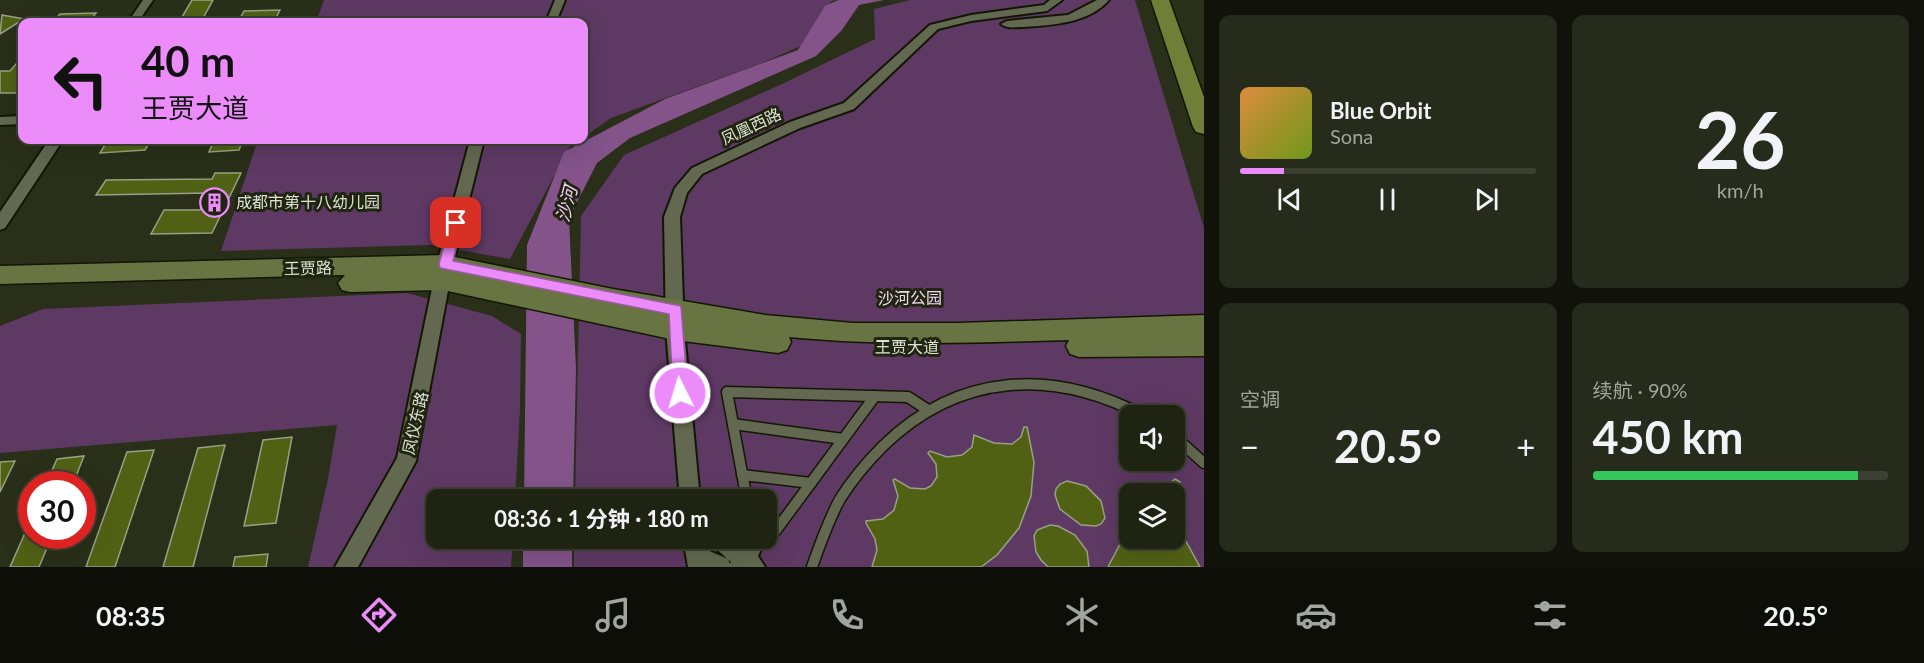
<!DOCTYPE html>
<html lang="zh">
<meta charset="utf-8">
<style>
:root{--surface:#1f2312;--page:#272b1b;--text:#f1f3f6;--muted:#a1a49f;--line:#3c4032;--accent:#ec8cfb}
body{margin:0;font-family:Lato,"Noto Sans SC",sans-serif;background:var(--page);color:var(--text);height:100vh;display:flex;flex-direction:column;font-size:22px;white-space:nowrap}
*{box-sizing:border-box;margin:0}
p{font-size:20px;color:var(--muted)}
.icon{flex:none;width:33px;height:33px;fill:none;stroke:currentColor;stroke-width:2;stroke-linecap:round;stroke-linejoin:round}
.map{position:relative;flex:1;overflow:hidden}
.panel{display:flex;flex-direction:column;gap:15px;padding:15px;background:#11130a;width:720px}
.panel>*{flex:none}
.banner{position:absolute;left:18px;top:18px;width:570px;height:126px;border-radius:12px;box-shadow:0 6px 24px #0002,0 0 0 2px var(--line);background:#ec8cfb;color:#111;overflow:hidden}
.buttons{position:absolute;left:1119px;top:405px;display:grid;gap:12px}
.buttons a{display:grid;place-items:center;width:66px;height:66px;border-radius:12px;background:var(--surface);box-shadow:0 6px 24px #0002,0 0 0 2px var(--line);font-size:30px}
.speed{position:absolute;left:18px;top:471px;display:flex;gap:12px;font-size:30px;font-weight:700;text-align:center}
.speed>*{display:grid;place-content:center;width:78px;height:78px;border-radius:50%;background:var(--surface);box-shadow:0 6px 24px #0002,0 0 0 2px var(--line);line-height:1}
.speed .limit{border:9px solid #d22;background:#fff;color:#111}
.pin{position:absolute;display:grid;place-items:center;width:51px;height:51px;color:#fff;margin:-26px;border-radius:12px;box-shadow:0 3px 9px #0006}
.me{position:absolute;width:66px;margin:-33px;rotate:355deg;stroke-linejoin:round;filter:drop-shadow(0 0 4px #0008)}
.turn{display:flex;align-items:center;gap:21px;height:126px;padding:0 24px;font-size:27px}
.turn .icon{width:78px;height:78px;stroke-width:2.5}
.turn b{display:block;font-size:42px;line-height:51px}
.big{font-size:45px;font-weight:700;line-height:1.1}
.panel .widget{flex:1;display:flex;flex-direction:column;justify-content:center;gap:9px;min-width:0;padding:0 21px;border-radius:12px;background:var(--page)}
.panel .dial{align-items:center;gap:0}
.dial b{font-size:78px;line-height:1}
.song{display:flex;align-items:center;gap:18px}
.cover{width:72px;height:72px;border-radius:9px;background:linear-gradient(135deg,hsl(30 70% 55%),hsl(80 70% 35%))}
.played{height:6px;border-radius:3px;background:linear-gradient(90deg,var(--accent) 15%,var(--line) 15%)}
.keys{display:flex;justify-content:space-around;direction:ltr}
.heat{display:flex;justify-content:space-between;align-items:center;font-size:33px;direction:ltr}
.charge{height:9px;border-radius:4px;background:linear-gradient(90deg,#34c759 90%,var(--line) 0)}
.panel .tiles{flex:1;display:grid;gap:15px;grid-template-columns:repeat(2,1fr)}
.trip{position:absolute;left:426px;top:489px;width:351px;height:60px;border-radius:12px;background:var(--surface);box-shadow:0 6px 24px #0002,0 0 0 2px var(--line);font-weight:700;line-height:60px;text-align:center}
.menu{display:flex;height:96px;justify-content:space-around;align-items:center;background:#0c0e07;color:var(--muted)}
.menu .icon{width:42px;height:42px}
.menu .active{color:var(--accent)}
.menu b{font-size:27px;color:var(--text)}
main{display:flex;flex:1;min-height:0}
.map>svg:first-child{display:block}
.green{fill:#5e3964;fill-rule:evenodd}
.water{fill:#83538a}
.building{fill:#516114;stroke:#98a086;stroke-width:1.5}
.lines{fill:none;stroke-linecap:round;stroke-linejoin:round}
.service-casing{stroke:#121703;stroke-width:13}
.minor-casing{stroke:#121703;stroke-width:4}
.secondary-casing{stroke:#121703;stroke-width:3}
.primary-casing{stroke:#121703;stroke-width:3}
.service{stroke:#626950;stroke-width:10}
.minor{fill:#626950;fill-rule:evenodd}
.secondary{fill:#697443;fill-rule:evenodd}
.primary{fill:#6f7f37;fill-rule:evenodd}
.route{fill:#ec8cfb;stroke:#995ba3;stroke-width:1.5}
.labels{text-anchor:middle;stroke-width:6;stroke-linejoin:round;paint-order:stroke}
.street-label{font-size:16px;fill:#dde1d3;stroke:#1f250f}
.poi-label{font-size:16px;fill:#dde1d3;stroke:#1f250f;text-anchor:start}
.park-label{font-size:16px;fill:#f2d6f6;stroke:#1f250f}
.water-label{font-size:18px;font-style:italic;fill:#f6ccfd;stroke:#1f250f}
</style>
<main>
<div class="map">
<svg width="1204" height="567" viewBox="0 0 1204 567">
<rect width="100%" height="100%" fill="#292f18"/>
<g class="green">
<polygon points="324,0 835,0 831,2 803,45 762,63 611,118 584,137 584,22 316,22"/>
<path d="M910,0H1135L1204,228V567H574V539L766,538V500L575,499L581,216L624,155L782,84L875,39L874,9ZM1130,416H1174V460H1130ZM1130,494H1174V538H1130Z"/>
<polygon points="258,140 579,140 570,146 510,259 430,245 221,251"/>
<polygon points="407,293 492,316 521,334 520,409 515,499 436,500 436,538 513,539 511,567 308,567 328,479 337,425 0,453 0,326 43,309"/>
</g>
<g class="water">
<polygon points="838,0 884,0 859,5 842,30 816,56 630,138 597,163 569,218 576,369 573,499 524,500 527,245 564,152 665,99 798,50 825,6"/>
<rect x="523" y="539" width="49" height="28"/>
</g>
<g class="building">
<polygon points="192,0 213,0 201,22 179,22"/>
<polygon points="280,10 274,22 238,22 244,11"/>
<polygon points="96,13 89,22 53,22 60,14"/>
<polygon points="2,15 24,19 0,34"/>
<polygon points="22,57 22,93 0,93 0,71 10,71"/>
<polygon points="108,140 151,140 145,150 100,153"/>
<polygon points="214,140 243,140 239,150 209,152"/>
<polygon points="215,173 241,173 212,233 151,234 164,210 200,210 208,193 96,195 106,180 212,179"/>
<polygon points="1024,427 1027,427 1034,462 1031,496 1019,528 997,555 981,567 872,567 877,550 875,539 866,523 866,521 883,519 894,510 898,496 893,480 895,479 910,488 925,489 931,486 937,477 936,464 928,453 930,451 947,457 962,455 972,447 974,435 994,443 1012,444 1021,437"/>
<polygon points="292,437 276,523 244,526 263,440"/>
<polygon points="225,445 193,567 163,567 198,448"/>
<polygon points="154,450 115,567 86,567 127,452"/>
<polygon points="84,456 73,484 46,484 57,459"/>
<polygon points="15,461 0,492 0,462"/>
<polygon points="1175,479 1180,482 1176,505 1181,532 1200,567 1108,567 1130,525 1130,538 1174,538 1174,494 1157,494"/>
<polygon points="1067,481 1086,486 1101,501 1105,518 1101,524 1096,526 1081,525 1060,509 1055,495 1056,489 1060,484"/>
<polygon points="32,517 32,536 52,536 39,567 10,567"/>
<polygon points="1050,525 1058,526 1075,535 1087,551 1089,567 1048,567 1041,560 1036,552 1034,536 1037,530"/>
<polygon points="268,554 266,567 233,567 235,557"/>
</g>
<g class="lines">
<defs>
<g id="service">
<polyline points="733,424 843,439"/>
<polyline points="1174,436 1204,463"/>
<polyline points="742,475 811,483"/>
<polyline points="747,500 727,392 908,397 928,410"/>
<polyline points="766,529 774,533 875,396"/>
<path d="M812,567C820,544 828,521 840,499C852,480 867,462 883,446C959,372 1053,368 1144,416"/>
</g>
<g id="minor">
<polygon points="143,0 153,0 138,22 128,22"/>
<polygon points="555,0 565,0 556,22 546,22"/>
<polygon points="1050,0 1062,0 1047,11 971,21 938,29 854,109 800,128 702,174 687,193 680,217 684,330 700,500 680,500 666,330 664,217 675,188 692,168 790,122 844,103 930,25 971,15 1044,5"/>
<path d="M1097,0H1109C1089,23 1053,25 1024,27C1016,27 1007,29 1001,24L1007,21L1068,15Z"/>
<polygon points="22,116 22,124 0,125 0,117"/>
<polygon points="49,140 63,140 5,228 0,230 0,212"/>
<polygon points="470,140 484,140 453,264 416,461 358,567 335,567 397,458 437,264"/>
<polygon points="683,538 705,538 707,550 728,559 730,564 731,562 713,546 710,538 738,538 741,542 743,538 766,538 758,556 765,567 688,567"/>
</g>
<path id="secondary" d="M445,255L613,289L765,315L853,323H959L1204,315V356L1079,357L1070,354L1066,346L1069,340C975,343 882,346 789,337L791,342L787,350L778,353L675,340L443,290L350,292L342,290L338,283L345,275L0,284V266Z"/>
<polygon id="primary" points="1151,0 1169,0 1204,97 1204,134 1196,132 1193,127"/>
</defs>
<use href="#service" class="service-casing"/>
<use href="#minor" class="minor-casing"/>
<use href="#secondary" class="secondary-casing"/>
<use href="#primary" class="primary-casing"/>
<use href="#service" class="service"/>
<use href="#minor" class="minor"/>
<use href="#secondary" class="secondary"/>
<use href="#primary" class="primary"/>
</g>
<polygon class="route" points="456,218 462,223 453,261 681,306 688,393 686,398 680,400 675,398 673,393 669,314 440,268 439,264 450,223"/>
<defs>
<symbol id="building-ring" viewBox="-11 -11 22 22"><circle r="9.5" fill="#1f250f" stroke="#ec8cfb" stroke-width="1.5"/><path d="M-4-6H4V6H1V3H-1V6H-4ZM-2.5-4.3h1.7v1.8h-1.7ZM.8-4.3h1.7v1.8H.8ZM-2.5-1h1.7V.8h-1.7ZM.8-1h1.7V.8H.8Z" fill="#ec8cfb"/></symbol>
</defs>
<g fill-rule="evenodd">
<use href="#building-ring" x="198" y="186" width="33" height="33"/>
</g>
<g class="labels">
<g class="street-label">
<text transform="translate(751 126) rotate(-25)" y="6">凤凰西路</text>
<text transform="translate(308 268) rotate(-1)" y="6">王贾路</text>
<text x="907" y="353">王贾大道</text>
<text transform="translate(415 423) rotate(-77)" y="6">凤仪东路</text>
</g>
<g class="poi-label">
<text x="236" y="208">成都市第十八幼儿园</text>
</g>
<g class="park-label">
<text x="910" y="304">沙河公园</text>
</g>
<g class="water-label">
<text transform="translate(567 204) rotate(-75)" y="6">沙河</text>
</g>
</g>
</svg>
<div class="buttons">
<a><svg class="icon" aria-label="sound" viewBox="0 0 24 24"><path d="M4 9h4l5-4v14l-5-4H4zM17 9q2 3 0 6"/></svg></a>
<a><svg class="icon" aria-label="layers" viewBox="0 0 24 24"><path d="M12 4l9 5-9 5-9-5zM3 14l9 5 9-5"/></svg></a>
</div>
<div class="speed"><div class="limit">30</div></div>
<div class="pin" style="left:456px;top:223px;background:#d93025"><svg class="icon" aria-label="arrive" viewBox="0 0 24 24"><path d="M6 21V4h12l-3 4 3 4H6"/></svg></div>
<svg class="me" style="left:680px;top:393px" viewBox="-20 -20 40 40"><circle r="17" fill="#ec8cfb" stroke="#fff" stroke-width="3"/><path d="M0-11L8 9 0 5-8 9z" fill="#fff"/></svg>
<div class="trip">08:36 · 1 分钟 · 180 m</div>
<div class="banner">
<div class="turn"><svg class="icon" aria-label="left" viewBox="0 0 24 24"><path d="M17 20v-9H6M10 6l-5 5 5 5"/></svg><div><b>40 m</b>王贾大道</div></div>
</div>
</div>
<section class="panel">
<div class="tiles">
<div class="widget">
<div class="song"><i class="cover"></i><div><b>Blue Orbit</b><p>Sona</p></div></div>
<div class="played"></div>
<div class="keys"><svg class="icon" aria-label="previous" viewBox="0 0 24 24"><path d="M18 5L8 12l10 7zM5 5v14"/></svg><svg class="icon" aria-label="pause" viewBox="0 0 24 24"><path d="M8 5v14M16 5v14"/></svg><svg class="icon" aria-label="next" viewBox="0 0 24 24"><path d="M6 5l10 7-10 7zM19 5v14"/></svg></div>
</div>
<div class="widget dial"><b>26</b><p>km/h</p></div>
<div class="widget"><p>空调</p>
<div class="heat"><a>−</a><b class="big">20.5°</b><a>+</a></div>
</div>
<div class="widget"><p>续航 · 90%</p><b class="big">450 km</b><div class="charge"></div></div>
</div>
</section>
</main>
<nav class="menu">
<b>08:35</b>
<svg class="icon active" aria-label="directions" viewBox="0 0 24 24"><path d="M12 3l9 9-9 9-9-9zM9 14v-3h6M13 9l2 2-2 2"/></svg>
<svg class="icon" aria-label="music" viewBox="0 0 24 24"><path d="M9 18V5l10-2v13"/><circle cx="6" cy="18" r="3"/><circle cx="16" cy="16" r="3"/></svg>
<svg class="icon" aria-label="phone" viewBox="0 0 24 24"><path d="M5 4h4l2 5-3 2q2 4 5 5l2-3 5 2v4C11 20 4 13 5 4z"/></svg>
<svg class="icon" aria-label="climate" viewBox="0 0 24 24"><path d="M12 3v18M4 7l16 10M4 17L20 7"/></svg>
<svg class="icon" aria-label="car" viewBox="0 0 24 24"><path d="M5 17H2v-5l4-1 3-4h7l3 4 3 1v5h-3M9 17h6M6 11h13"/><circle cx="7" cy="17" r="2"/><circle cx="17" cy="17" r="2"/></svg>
<svg class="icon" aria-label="filters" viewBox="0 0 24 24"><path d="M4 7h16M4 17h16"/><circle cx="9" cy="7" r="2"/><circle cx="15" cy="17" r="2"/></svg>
<b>20.5°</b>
</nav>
